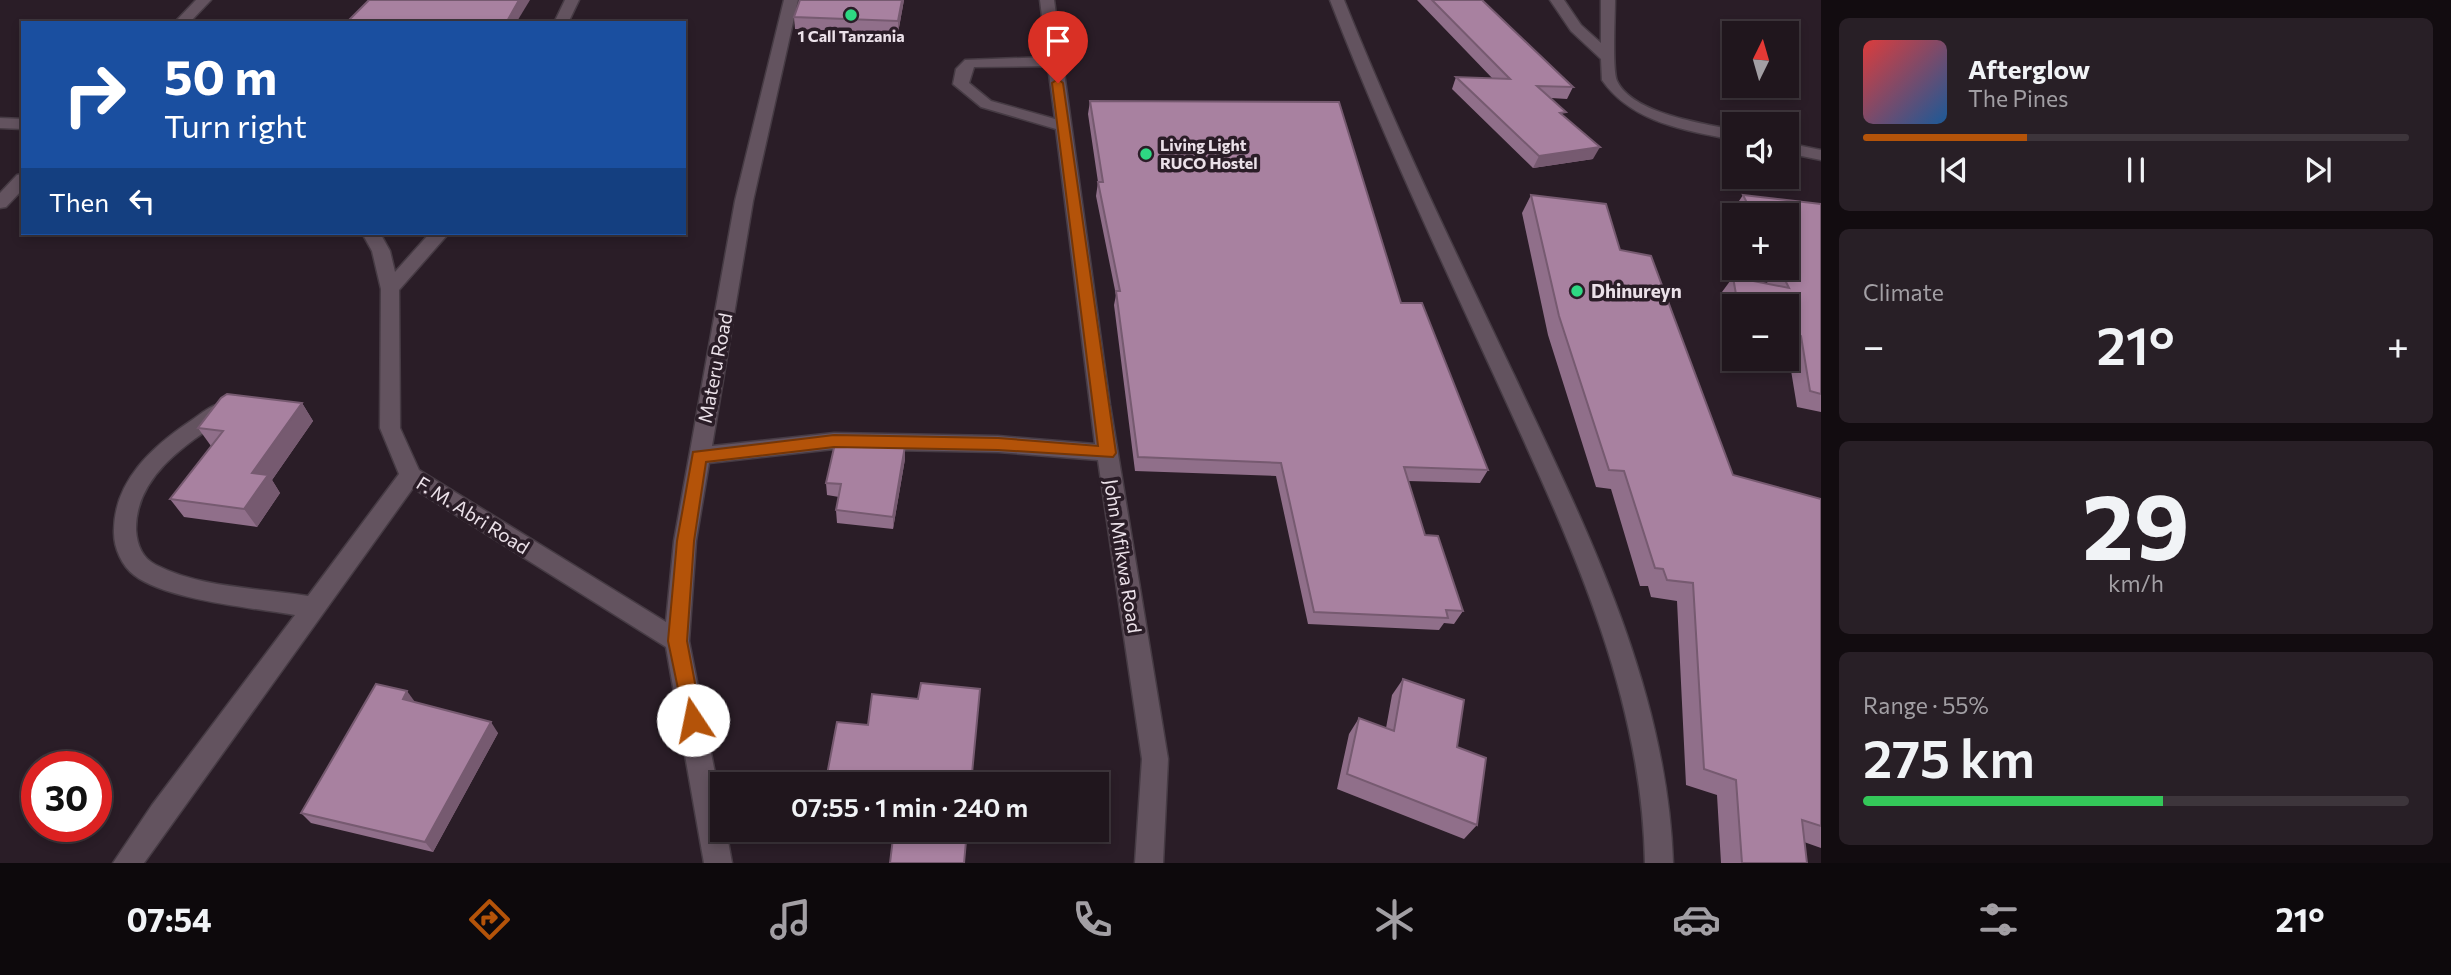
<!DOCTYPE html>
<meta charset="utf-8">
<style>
:root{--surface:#20161d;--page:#281f26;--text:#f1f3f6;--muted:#a29fa4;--line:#3d353b;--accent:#b45309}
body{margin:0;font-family:Commissioner,sans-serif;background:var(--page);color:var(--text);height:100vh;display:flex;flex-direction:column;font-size:26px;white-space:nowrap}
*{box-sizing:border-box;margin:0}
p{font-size:23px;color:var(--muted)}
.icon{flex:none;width:38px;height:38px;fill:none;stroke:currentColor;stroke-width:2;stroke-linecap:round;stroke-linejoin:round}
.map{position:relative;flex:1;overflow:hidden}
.side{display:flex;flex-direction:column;gap:18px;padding:18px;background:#120c10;width:630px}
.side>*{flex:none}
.guide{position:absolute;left:21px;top:21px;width:665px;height:214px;border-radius:0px;box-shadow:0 4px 10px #0003,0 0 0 2px var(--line);background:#1a4fa0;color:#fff;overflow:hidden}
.needle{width:46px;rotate:5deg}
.controls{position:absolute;left:1722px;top:21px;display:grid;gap:14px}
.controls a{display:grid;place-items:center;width:77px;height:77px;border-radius:0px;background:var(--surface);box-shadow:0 4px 10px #0003,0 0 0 2px var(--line);font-size:35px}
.speed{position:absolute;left:21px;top:751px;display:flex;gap:14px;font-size:35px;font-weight:700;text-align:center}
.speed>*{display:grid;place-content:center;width:91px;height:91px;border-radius:50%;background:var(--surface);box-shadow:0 4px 10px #0003,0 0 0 2px var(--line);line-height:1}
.speed .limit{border:10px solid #d22;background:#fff;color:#111}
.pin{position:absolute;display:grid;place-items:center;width:60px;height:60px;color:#fff;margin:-72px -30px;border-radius:50% 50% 50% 0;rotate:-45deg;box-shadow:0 0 7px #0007}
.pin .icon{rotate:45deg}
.me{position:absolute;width:77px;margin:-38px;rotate:349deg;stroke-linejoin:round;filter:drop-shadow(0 0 5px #0008)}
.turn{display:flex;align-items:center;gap:24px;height:147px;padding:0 28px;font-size:32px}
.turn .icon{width:91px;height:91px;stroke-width:2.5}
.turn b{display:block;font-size:49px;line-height:60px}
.then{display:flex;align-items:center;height:66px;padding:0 28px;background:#0003;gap:14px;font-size:26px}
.big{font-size:52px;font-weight:600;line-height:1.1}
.side .card{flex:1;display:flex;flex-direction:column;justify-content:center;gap:10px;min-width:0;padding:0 24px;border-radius:10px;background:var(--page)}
.side .dial{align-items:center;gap:0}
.dial b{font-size:91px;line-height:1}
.song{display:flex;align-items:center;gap:21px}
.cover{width:84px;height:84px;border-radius:10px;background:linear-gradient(135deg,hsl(0 70% 55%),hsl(210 70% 35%))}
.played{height:7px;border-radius:4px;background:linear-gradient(90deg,var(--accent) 30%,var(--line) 30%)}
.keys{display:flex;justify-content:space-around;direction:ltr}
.heat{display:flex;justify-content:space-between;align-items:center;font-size:38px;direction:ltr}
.charge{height:10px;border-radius:5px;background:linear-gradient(90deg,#34c759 55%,var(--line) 0)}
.trip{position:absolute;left:710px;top:772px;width:399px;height:70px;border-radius:0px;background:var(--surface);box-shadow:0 4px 10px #0003,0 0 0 2px var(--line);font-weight:600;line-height:70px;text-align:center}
.dock{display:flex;height:112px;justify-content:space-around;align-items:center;background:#0d090c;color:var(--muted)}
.dock .icon{width:49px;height:49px}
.dock .selected{color:var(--accent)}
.dock b{font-size:32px;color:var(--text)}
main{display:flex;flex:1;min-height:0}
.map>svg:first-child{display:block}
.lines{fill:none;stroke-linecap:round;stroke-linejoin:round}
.minor-casing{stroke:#463b44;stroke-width:3}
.minor{fill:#63535f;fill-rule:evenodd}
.wall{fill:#906f8a}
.shaded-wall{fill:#765a70}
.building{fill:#a881a0;stroke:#765a70;stroke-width:2}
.route{fill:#b45309;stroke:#753606;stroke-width:2}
.poi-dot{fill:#2ed883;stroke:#2a1d27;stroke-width:2.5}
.labels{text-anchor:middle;stroke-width:7;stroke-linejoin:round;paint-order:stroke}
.far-poi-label{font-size:16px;font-weight:bold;fill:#ebe1e9;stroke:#2a1d27}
.poi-label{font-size:19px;font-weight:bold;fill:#ebe1e9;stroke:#2a1d27;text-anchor:start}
.street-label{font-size:19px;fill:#ebe1e9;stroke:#2a1d27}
</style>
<main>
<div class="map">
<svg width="1821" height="863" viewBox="0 0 1821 863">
<rect width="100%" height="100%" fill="#2a1d27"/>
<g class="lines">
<defs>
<g id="minor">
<polygon points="196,0 211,0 189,23 174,23"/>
<polygon points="565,0 579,0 568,23 554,23"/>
<path d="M784,0H798L753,201L712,446L834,433L998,436L1095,444L1056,129L981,107L953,84L956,69L965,60L1047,57L1040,0H1054L1110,405L1168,759L1163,863H1135L1142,759L1098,460L998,452L834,449L709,463L696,541L689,641L723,814V830H726L732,863H704L666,647L413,488L144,863H113L152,805L295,615C254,608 166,600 134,575C122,566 114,548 114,533C113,481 153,446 192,420C204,412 216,400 230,405L233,410L230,415C189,442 135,475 136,530C137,545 142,558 156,565C201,588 259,588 308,596L399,474L380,428L381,289L372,251L362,233H380L390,251L395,272L430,233H449L399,290L400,428L419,470L666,622L674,541L735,201ZM1048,66L1055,119L991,101L969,83L974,67Z"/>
<path d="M1330,0H1344C1395,128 1455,251 1514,375C1587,530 1667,688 1673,863H1645C1642,688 1564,529 1493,373C1436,249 1379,127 1330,0Z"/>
<path d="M1550,0H1564L1581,25L1601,43V0H1615C1615,16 1612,69 1617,81C1633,114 1702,123 1734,130V140C1685,130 1632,123 1602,80L1601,59L1571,31Z"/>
<polygon points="0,118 23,119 23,129 0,128"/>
<polygon points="1787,143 1821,150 1821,160 1787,153"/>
<polygon points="23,174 23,189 6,207 0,208 0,193 17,175"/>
</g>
</defs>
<use href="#minor" class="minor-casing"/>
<use href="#minor" class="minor"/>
</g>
<g class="wall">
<polygon points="904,0 898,33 795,29 794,17"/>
<polygon points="1417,0 1482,0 1573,87 1567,99 1551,98 1593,159 1533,168 1452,89 1456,77 1493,79"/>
<polygon points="1090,101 1401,303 1488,470 1480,483 1408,481 1425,535 1463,611 1454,624 1444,623 1439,630 1308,624 1276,476 1135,471 1114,305 1116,295 1096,196 1098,182 1088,114"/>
<polygon points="1531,195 1620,250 1733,475 1821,499 1821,848 1804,842 1807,863 1721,863 1717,795 1686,785 1677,601 1651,597 1648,586 1640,586 1611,489 1596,487 1548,335 1522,213"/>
<polygon points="1743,195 1821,204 1821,412 1797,407 1788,352 1787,351 1787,306 1734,306 1734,339 1729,338 1722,292 1733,277 1768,284 1760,268 1787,268 1787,215 1735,215 1733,210"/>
<polygon points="302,403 313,421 272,480 280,493 257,527 184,517 170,499 211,446 198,428"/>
<polygon points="905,446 905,459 893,529 837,523 836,510 839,497 827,495 826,483"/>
<polygon points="1403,679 1477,825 1464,839 1337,789 1349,734 1359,718 1386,728 1392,695"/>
<polygon points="415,702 498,733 433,852 311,823 301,813"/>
<polygon points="826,780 971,784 827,784"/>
<polygon points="845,830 967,830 893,838 846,832"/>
</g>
<g class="shaded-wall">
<polygon points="519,0 530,0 516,23 506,23"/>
<polygon points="902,0 904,0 898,33 898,21"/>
<polygon points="1600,147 1593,159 1533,168 1539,156"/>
<polygon points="302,403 313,421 272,480 280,493 257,527 244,509 252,473"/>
<polygon points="905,446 905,459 893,529 893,517"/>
<polygon points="407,691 415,702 403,699"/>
<polygon points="491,722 498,733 433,852 425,842"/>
</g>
<g class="building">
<polygon points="369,0 519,0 506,23 346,23"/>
<polygon points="800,0 902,0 898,21 794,17"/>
<polygon points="1432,0 1482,0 1573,87 1537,86 1566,112 1560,113 1600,147 1539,156 1456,77 1510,79"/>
<polygon points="1090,101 1339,102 1401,303 1422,303 1488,470 1404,467 1425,535 1438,536 1463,611 1446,610 1448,618 1314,612 1281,463 1138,457 1116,291 1120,291 1098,182 1103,182"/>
<polygon points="1531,195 1606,204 1620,250 1651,256 1733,475 1821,499 1821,826 1802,820 1807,863 1742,863 1736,780 1704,769 1693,583 1667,580 1663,569 1655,568 1624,471 1609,470 1559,316"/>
<polygon points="1743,195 1821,204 1821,394 1810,391 1801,336 1787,333 1787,306 1738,306 1733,277 1789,288 1779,268 1787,268 1787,215 1753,215"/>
<polygon points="227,394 302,403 252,473 268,475 244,509 170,499 223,431 198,428 221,398"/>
<polygon points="836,439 905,446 893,517 836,510 841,484 826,483"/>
<polygon points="1403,679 1464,700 1457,747 1486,758 1477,825 1347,774 1359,718 1394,731"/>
<polygon points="921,683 980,689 971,784 850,784 826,780 837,722 868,725 872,694 918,699"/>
<polygon points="376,684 407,691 403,699 491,722 425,842 301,813"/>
<polygon points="894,830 967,830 964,863 890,863"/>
</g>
<polygon class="route" points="1058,79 1063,83 1116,453 1113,457 998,450 834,447 706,462 694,541 687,641 702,720 700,727 693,729 686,727 668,641 677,541 693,452 834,435 998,438 1098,446 1052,83"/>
<g class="poi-dot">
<circle cx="851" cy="15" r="7"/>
<circle cx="1146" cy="154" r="7"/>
<circle cx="1577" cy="291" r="7"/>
</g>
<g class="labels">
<g class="far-poi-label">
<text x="851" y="42">1 Call Tanzania</text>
<text x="1160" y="151" text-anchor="start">Living Light<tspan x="1160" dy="18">RUCO Hostel</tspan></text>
</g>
<g class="poi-label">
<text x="1591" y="298">Dhinureyn</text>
</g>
<g class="street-label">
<text transform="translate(715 368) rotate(-79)" y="7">Materu Road</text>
<text transform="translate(473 515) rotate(32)" y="7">F. M. Abri Road</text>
<text transform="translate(1123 556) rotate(81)" y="7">John Mfikwa Road</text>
</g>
</g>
</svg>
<div class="controls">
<a><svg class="needle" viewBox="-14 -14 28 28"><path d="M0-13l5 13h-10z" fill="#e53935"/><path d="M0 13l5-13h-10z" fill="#a29fa4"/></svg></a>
<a><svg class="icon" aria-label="sound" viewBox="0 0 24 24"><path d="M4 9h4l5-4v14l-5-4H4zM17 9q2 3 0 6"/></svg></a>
<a>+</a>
<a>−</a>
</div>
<div class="speed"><div class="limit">30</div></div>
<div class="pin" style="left:1058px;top:83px;background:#d93025"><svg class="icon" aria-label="arrive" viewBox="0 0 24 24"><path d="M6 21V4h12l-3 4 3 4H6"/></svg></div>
<svg class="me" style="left:693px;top:720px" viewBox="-20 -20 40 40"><circle r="19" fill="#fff"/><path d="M0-13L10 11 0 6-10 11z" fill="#b45309"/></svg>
<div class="trip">07:55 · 1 min · 240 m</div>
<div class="guide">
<div class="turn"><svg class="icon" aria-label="right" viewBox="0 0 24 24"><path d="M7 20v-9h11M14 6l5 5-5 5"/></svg><div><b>50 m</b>Turn right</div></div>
<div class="then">Then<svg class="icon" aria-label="left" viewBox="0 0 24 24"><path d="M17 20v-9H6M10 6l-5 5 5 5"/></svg></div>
</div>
</div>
<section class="side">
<div class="card">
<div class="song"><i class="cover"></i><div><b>Afterglow</b><p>The Pines</p></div></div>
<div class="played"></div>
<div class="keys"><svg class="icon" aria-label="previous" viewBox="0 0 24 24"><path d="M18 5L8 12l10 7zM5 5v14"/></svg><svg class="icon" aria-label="pause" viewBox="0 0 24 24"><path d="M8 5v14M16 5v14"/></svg><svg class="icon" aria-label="next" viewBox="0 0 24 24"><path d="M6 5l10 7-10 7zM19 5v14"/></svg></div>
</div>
<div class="card"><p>Climate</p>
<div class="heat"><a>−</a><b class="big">21°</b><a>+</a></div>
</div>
<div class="card dial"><b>29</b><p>km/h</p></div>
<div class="card"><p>Range · 55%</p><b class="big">275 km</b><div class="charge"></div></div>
</section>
</main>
<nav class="dock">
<b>07:54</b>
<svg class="icon selected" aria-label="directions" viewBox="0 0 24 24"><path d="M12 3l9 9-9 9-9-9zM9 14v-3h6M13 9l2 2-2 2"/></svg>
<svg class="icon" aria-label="music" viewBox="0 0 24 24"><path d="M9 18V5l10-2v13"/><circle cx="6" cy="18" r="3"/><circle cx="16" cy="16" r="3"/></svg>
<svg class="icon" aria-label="phone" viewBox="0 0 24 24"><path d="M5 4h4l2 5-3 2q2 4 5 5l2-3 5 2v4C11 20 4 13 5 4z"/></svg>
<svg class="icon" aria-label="climate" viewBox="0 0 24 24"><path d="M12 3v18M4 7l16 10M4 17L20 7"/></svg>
<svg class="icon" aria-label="car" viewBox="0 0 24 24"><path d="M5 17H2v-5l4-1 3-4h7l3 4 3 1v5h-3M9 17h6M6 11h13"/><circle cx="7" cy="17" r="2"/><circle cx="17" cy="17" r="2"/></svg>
<svg class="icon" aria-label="filters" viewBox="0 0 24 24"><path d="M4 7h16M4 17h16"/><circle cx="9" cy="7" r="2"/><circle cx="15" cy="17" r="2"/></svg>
<b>21°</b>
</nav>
